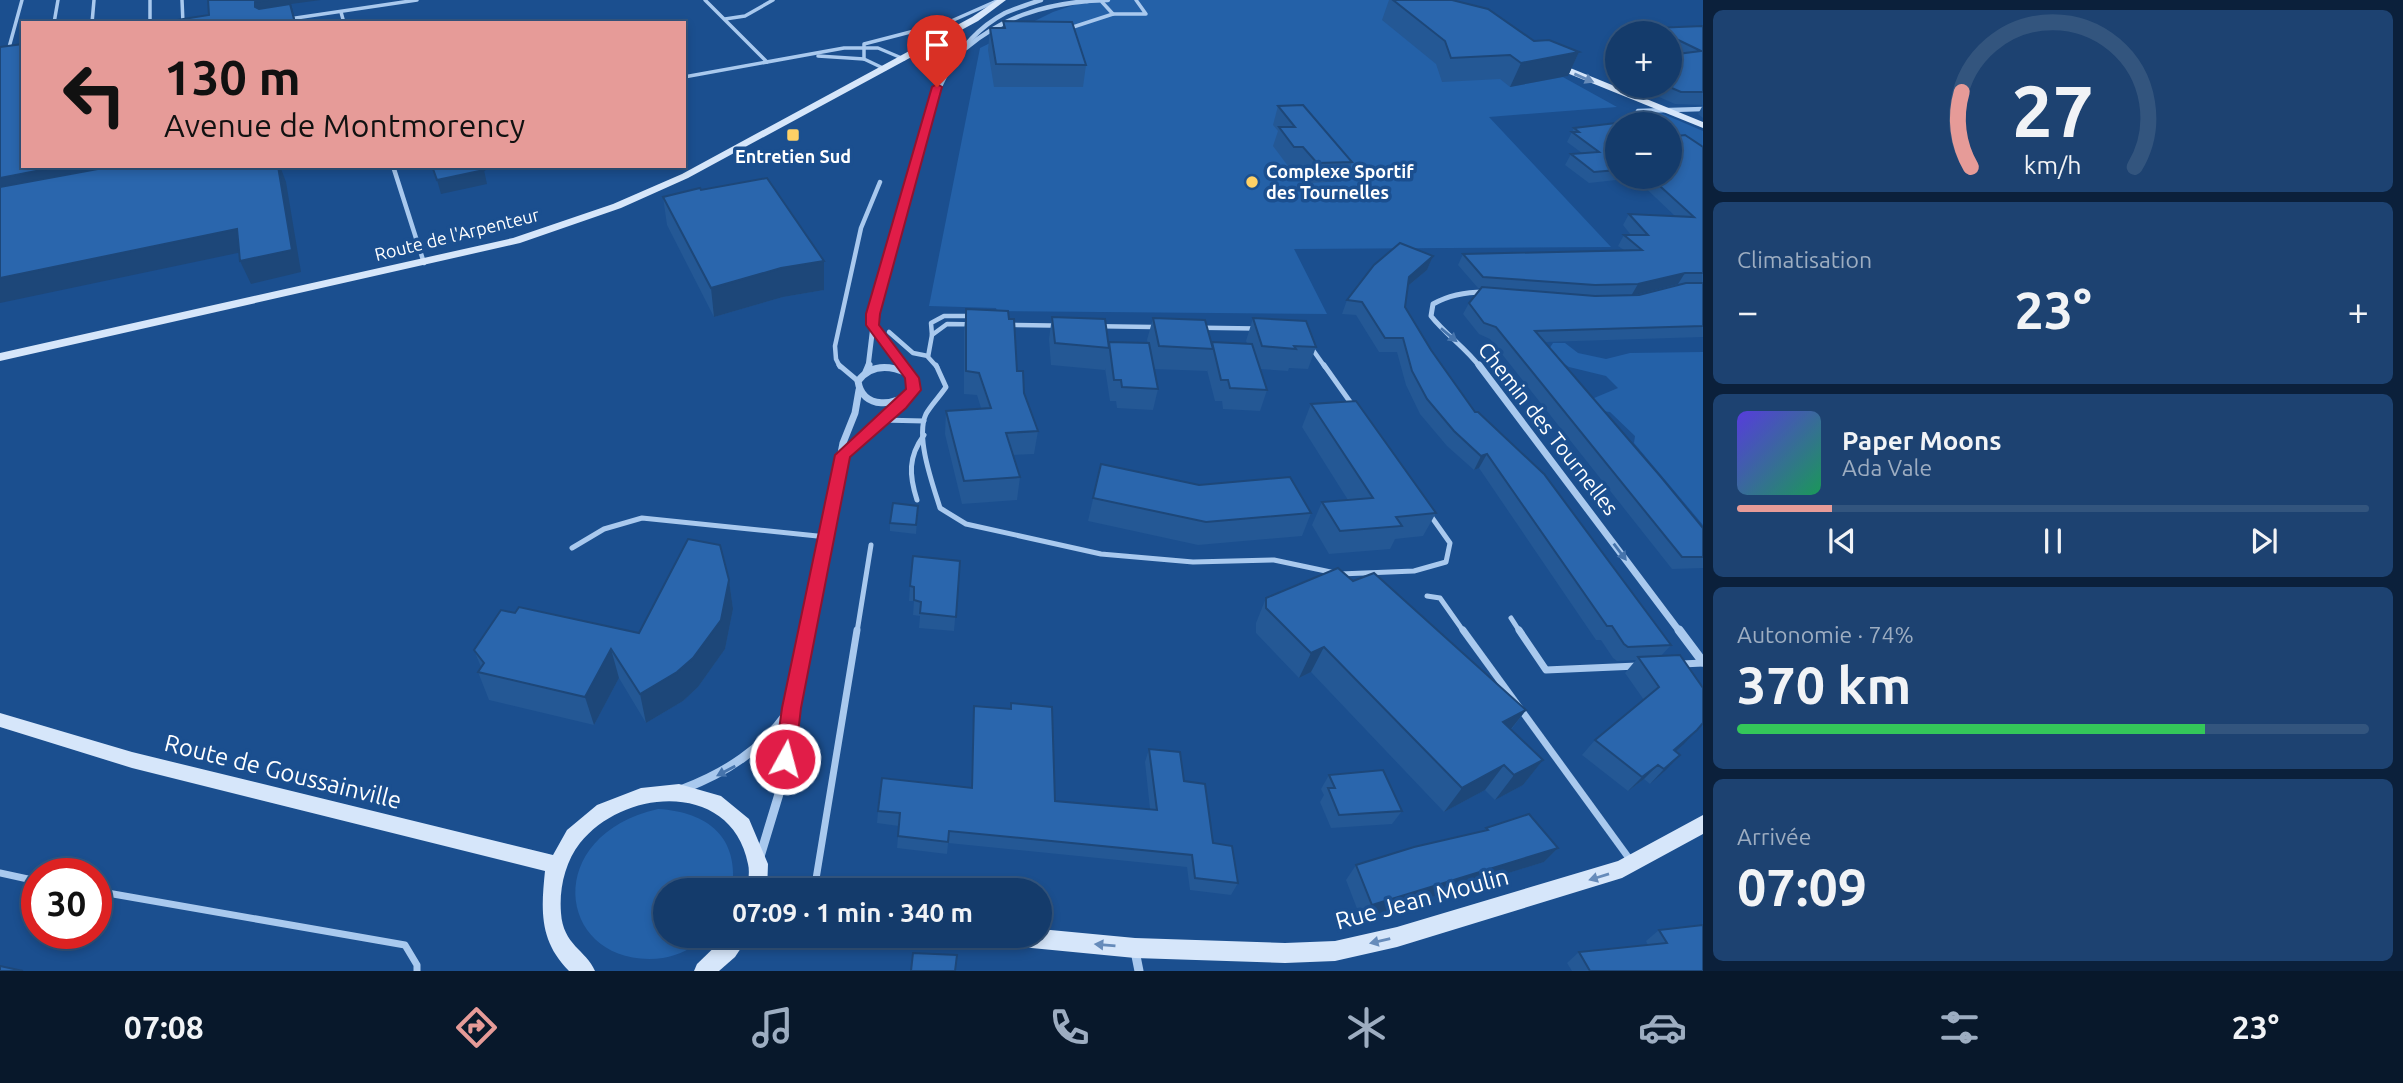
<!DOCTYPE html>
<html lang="fr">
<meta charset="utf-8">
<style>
:root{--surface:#143b6b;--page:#1d4271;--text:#f1f3f6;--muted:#9dadc1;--line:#33557e;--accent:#e69b98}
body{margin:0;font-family:Ubuntu,sans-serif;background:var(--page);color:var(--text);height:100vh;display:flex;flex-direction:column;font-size:26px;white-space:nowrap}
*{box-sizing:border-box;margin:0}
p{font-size:23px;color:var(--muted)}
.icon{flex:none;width:38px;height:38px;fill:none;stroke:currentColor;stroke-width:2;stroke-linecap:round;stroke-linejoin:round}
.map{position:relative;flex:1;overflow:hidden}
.panel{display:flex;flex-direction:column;gap:10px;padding:10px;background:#0b203b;width:700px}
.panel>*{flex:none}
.guide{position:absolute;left:21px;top:21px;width:665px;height:147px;border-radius:0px;box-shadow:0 4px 10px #0003,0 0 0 2px var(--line);background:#e69b98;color:#111;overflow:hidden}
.fabs{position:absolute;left:1605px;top:21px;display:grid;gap:14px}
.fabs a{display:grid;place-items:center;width:77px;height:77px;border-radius:50%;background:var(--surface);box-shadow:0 4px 10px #0003,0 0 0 2px var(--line);font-size:35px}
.speed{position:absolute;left:21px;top:858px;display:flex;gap:14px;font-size:35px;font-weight:700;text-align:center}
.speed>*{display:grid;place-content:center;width:91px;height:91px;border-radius:50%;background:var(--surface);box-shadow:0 4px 10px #0003,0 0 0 2px var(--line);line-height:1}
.speed .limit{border:10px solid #d22;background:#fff;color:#111}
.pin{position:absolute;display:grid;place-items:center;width:60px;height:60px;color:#fff;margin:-72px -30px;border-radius:50% 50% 50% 0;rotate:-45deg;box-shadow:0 0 7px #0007}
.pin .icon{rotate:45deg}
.me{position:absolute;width:77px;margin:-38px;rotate:7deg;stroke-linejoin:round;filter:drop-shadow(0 0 5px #0008)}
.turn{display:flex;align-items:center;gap:24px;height:147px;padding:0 28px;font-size:32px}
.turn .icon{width:91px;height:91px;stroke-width:2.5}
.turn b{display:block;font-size:49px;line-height:60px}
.big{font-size:52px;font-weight:700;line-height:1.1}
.panel .widget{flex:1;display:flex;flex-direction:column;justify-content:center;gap:10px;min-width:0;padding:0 24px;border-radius:10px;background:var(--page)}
.panel .dial{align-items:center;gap:0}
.dial svg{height:182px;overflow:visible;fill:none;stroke:var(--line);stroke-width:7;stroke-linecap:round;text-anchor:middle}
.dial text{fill:var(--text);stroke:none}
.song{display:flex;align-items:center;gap:21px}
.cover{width:84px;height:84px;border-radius:10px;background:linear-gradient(135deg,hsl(250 70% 55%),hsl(150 70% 35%))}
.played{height:7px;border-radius:4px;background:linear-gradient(90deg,var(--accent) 15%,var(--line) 15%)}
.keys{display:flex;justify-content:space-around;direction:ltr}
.heat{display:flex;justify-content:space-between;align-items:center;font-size:38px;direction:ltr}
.charge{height:10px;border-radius:5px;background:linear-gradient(90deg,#34c759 74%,var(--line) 0)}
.trip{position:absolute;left:653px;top:878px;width:399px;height:70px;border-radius:35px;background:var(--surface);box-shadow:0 4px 10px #0003,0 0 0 2px var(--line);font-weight:700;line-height:70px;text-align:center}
.menu{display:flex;height:112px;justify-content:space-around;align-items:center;background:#08182b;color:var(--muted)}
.menu .icon{width:49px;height:49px}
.menu .current{color:var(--accent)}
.menu b{font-size:32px;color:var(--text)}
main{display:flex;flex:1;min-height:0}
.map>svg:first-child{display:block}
.green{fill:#2461a8}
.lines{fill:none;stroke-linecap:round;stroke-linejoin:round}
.lane-far3{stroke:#a9c9ee;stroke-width:3.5}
.lane-far2{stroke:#a9c9ee;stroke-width:4.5}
.lane-far1{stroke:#a9c9ee;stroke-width:5}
.lane{stroke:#a9c9ee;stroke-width:7}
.street-far3{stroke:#a9c9ee;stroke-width:4.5}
.street-far2{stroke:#a9c9ee;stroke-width:5}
.street-far1{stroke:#a9c9ee;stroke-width:7}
.street{stroke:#a9c9ee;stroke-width:9}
.secondary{fill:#d6e6fa;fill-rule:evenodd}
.wall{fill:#245895;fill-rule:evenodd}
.shaded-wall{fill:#1d4779}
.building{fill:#2a66ad;stroke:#1d4779;stroke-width:2}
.oneway{fill:#668bba}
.oneway2{fill:#4674ac}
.route{fill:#e11d48;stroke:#92132f;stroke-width:2}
.poi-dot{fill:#ffd166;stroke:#1b4f8f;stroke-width:2.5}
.labels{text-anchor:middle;stroke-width:7;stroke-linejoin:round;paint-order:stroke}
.far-poi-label{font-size:18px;font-weight:bold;fill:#fff;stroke:#1b4f8f}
.far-street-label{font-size:18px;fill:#fff;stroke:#1b4f8f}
.street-label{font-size:21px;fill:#fff;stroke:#1b4f8f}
.near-street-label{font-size:24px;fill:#fff;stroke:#1b4f8f}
</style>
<main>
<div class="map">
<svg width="1703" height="971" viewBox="0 0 1703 971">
<rect width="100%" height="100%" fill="#1b4f8f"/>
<g class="green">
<polygon points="1089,0 1424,0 1617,107 1489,117 1611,247 1294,249 1327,314 997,311 996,308 929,306 980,48 1053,12"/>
<polygon points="1644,113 1661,113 1703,131 1703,152 1670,130 1670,124 1661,124"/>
<polygon points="1553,343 1565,343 1578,353 1606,359 1630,353 1703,352 1703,525 1634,443 1635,436 1610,412 1595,410 1587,401 1618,388 1606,376 1569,367 1547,352"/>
<path d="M658,809C708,812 740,837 732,891H665V936H705C694,948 679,955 663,958C559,971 536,837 658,809Z"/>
</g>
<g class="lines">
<g class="lane-far3">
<polyline points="150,0 150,23"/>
<polyline points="182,0 183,23"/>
<polyline points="705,0 767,62"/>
<polyline points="341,12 344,23"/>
<polyline points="1113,14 1146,14 1136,0"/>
<polyline points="289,19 417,0"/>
<polyline points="725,19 745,16 773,0"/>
<polyline points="54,23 58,0"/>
<polyline points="92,23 94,0"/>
<polyline points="1070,28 1113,14 1102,2"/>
<polyline points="8,51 22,0"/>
<polyline points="818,56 864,59"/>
<polyline points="885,69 864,59 864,44 949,22 999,0"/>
<polyline points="684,77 844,48 878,48 904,59"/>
</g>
<g class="lane-far2">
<polyline points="393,166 424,263"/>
<polyline points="889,332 913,353 928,356"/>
<polyline points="932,335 931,323 944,316 969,316"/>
<polyline points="840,367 836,359 835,346 861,228 880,182"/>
<polyline points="937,367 928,357 932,335 947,324 1298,329 1325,367"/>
</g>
<g class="lane-far1">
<polyline points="839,365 858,381"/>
<path d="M936,365L946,387C940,396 931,405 926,414C915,437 933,485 940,508L966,524L1101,554L1193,562L1274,560L1340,574L1414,571L1446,562L1450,543L1324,365"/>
<polyline points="881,420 924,421"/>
<path d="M917,500C909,475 908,457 924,435"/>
<polyline points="572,548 604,529 642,518 827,537"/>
<polyline points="1427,596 1440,598 1464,632"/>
<polyline points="1511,618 1520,632"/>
<polyline points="857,632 871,545"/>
</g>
<g class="lane">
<polyline points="1463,630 1631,861"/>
<polyline points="1519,630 1546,670 1637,666"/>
<polyline points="1682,664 1703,663"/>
<polyline points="0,873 37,881"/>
<polyline points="96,891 405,945 417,965 417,971"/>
<polyline points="814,891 857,630"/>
</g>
<g class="street-far3">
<polyline points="1086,1 1108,0"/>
<path d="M966,48C1002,18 1041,5 1088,1"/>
<polyline points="1657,124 1638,111 1703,109"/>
<path d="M915,161C930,104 949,43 1005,13C1016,8 1029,4 1041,0"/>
</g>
<g class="street-far2">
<polyline points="873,325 904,367"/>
<polyline points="868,367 876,301 916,159"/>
<path d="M1480,367C1466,348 1446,335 1431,316L1433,304C1449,295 1465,292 1484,292"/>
</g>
<g class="street-far1">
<path d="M903,365L912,378L914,390C897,407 862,410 858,381C871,364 889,365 907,373"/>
<polyline points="1479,365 1680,632"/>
<polyline points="866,372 869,365"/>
<polyline points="842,455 905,400"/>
<polyline points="807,632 843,443 855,413 859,390"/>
</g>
<g class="street">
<polyline points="1679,630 1703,662"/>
<path d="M683,789C727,772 761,750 789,711"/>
<polyline points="759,860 782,784 791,708 807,630"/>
<polyline points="1135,951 1139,971"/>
</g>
<g class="secondary">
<polygon points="997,0 1006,0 978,21 688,178 621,208 520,243 0,361 0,353 513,238 613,204 682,174 972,17"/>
<polygon points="1552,63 1558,63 1703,122 1703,128 1552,67"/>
<path d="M0,713L132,752L553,855L567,830L597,805L641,788L679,784L721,796L749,819L768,864L767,891H747C748,882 750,872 748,864C732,781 625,787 580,843C565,862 559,889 561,913C563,945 586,950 595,971H569C539,941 541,910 545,871L132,768L0,727Z"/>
<polygon points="1703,815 1703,834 1622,878 1397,947 1335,961 1285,963 1135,958 1012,946 1005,943 1002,936 1040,936 1040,929 1135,938 1285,943 1335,941 1397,927 1618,861"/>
<polygon points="726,936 749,936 735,957 719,971 694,971 697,964"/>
</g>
</g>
<g class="wall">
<polygon points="1389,0 1452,0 1534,41 1579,52 1568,76 1510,87 1500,79 1442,82 1436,64 1382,20"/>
<polygon points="1003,21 1086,65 1083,87 994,87 988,50 990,28 1003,28"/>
<polygon points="1703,26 1703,105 1675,104 1634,86 1670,86 1677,54 1670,50 1670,33 1651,33 1654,28"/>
<polygon points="1617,61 1617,78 1608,74 1614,62"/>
<polygon points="1703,105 1703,118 1698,114"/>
<polygon points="1278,106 1352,162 1346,181 1310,183 1297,166 1288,166 1273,146 1278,131 1273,125"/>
<path d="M1617,124V177H1670L1677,136L1703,147V337L1545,342L1703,528V568L1672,569L1490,339L1479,334L1463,314L1469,303L1481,288H1478L1458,265L1463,254L1624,250L1618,246L1624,235H1631L1623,225L1629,214L1675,216L1635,178L1589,183L1565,165L1571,154L1582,153L1567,142L1574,128ZM1678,284H1683L1639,295H1634Z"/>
<polygon points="701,190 824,290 783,297 714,317 667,225 663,197"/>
<polygon points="1433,256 1427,270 1408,286 1405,307 1431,350 1475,412 1671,645 1661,656 1683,745 1676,751 1680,755 1650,784 1644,779 1628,791 1582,755 1595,740 1644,700 1625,673 1636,660 1617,661 1613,658 1601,640 1596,640 1479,468 1474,470 1447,446 1420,414 1406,385 1397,352 1379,352 1356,315 1342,314 1347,300"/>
<polygon points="966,309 1009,319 1017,371 1038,431 1034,454 1013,455 1020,477 1017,500 962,504 945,434 946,411 981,408 977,395 964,394 964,331"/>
<polygon points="1052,317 1109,343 1148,343 1147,340 1153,318 1212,342 1247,343 1246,341 1253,318 1316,347 1308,369 1289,368 1288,371 1260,369 1267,390 1260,411 1223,409 1222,401 1215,401 1207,370 1207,371 1154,369 1158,389 1153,410 1117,408 1116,401 1110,401 1105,368 1105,370 1051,365 1049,339"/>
<polygon points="1311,404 1436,513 1423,536 1395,539 1390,549 1329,554 1312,525 1322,502 1348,500 1302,427"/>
<polygon points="1101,464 1311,513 1302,536 1198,545 1088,521"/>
<polygon points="918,506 916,534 890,531 890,523"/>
<polygon points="960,561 954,631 919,628 920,616 913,615 914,601 909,601 910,586"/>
<polygon points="729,580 733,609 725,649 698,687 683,701 646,723 619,678 594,725 489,700 478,672 481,667 474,650 515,613 639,633"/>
<polygon points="1353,581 1526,710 1511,730 1543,760 1523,785 1495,800 1485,790 1444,812 1311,672 1299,678 1256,633 1256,623 1266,598"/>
<polygon points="1011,703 1055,801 1150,809 1145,762 1149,749 1184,781 1213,843 1238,883 1231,895 1190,890 1187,867 948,843 947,854 897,848 899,826 877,823 878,811 971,788 973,719 974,706 1010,709"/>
<polygon points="1329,775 1402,811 1392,824 1331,828 1320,802 1324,795 1321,789"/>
<polygon points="1486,828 1558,848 1544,862 1361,919 1346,880 1356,865 1484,831"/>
<polygon points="1659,930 1703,971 1572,971 1567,963 1579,952 1648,945 1646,941"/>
</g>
<g class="shaded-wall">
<polygon points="268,0 321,0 291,4 296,23 262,21 255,7 255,2"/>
<polygon points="1579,52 1568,76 1510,87 1521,63"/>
<polygon points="62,166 186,166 0,201 0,178"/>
<polygon points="278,166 280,166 286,182 301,272 251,284 240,261"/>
<polygon points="484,170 487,184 441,194 437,180"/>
<polygon points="237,229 247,251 0,303 0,278"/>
<polygon points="1433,256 1427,270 1403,290 1409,277"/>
<polygon points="824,261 824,290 783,297 714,317 711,288 781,268"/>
<polygon points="1685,273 1678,284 1631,296 1638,284"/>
<polygon points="1487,454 1479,468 1474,470 1481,456"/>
<polygon points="729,580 733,609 725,649 698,687 683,701 646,723 640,694"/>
<polygon points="1324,647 1311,672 1299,678 1311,653"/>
<polygon points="611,649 619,678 594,725 585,697"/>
<polygon points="1526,710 1507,734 1503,722"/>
<polygon points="1697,730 1683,745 1660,765 1674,750"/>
<polygon points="1680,755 1666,770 1650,784 1664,769"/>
<polygon points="1543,760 1523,785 1495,800 1514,775"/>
<polygon points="1504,765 1485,790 1444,812 1462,788"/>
<polygon points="1658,765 1644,779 1628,791 1642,777"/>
<polygon points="1558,848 1544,862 1361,919 1372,905"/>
</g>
<g class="building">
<polygon points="208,0 268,0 255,2 255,7 259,9 290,4 295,23 158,23 209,15"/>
<polygon points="1393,0 1452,0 1488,9 1534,41 1549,40 1579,52 1521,63 1510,55 1451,58 1445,41"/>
<polygon points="1003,21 1072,22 1086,65 996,64 990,28 1005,28"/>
<polygon points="1703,26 1703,92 1681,92 1667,86 1670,86 1670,55 1701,51 1670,36 1670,33 1665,33 1654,28"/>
<polygon points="23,44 23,166 62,166 0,178 0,47"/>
<polygon points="1303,105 1352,162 1317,163 1303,147 1294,147 1279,127 1295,127 1278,106"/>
<polygon points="1650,119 1658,124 1617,124 1617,170 1594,172 1571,154 1599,152 1572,132 1579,132 1574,128"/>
<polygon points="1670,131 1677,136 1685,135 1703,147 1703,273 1685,273 1638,284 1595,285 1483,277 1463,254 1642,250 1624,235 1648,235 1629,214 1694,217 1650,177 1670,177"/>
<polygon points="114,166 278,166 292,250 240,261 237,229 0,278 0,187"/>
<polygon points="432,166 482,166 484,170 437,180"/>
<polygon points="767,178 824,261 781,268 711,288 663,197 700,188 701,190"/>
<polygon points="1400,243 1433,256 1409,277 1405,307 1431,350 1475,412 1478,412 1544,474 1671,645 1628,647 1624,644 1612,626 1607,626 1487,454 1481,456 1454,431 1427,399 1412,371 1403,338 1385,338 1362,302 1347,300 1374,265"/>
<polygon points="1686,283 1703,283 1703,326 1535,331 1661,477 1703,528 1703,557 1682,557 1496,327 1484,323 1469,303 1482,287 1595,296 1639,295"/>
<polygon points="966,309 1008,311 1009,319 1014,319 1017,371 1023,371 1024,393 1038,431 1006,433 1020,477 964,481 946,411 991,408 979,373 966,371"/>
<polygon points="1052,317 1105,319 1109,348 1055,343"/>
<polygon points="1153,318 1205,320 1213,349 1159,346"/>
<polygon points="1253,318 1306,321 1316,347 1294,346 1296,349 1262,346"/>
<polygon points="1109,342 1149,343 1158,389 1122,387 1121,380 1114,380"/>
<polygon points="1212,342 1252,344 1267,390 1230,388 1228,380 1221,380"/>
<polygon points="1356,401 1436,513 1396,517 1402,526 1340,531 1322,502 1373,498 1311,404"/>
<polygon points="1101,464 1199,485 1290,477 1311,513 1206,522 1093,498"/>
<polygon points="893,503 918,506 916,525 890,523"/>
<polygon points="688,539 720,545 729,580 721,620 693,658 677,672 640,694 611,649 585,697 478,672 484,663 474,650 501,610 515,613 519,607 639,633"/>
<polygon points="913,556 960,561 956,617 920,613 921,602 914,600 914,587 910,586"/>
<polygon points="1338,568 1353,581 1374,573 1526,710 1503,722 1543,760 1514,775 1504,765 1462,788 1324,647 1311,653 1266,608 1266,598"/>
<polygon points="1680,655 1703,688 1703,723 1697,730 1674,750 1680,755 1664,769 1658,765 1642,777 1595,740 1659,687 1638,657"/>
<polygon points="1011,703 1052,707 1055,801 1157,810 1149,749 1180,752 1184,781 1205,784 1213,843 1232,846 1238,883 1195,878 1192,855 949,831 948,842 898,836 900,813 878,811 882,778 972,788 974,706 1011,709"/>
<polygon points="1383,770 1402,811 1339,815 1328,788 1335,788 1329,775"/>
<polygon points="1529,814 1558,848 1372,905 1356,865 1414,847 1488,830 1486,828"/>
<polygon points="1703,925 1703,971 1590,971 1579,952 1667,943 1659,930"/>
<polygon points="913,953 957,955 955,971 911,971"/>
<polygon points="0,966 23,971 0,971"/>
</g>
<defs><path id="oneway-solid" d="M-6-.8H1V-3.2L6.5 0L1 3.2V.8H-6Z" transform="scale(1.75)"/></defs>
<g class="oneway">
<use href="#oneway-solid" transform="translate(1584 78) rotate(23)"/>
<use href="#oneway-solid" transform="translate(1599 877) rotate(163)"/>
<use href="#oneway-solid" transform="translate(1380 941) rotate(167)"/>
<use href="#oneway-solid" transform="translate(1105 945) rotate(-175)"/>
</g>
<g class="oneway2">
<use href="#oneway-solid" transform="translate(1449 335) rotate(40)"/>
<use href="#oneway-solid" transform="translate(1620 552) rotate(53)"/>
<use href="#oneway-solid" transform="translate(726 771) rotate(152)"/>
</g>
<polygon class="route" points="937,84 942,87 880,314 879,325 919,378 921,390 906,408 850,457 801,708 795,759 792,765 785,768 778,765 775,759 782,708 835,455 906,389 905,378 866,325 866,314 932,87"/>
<g class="poi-dot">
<rect x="786" y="128" width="14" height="14" rx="3.5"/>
<circle cx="1252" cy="182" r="7"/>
</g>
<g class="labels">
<g class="far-poi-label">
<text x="793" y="163">Entretien Sud</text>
<text x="1266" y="178" text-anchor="start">Complexe Sportif<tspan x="1266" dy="21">des Tournelles</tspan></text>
</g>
<g class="far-street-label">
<text transform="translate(457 235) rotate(-14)" y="6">Route de l'Arpenteur</text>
</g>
<g class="street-label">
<text transform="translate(1548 429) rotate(52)" y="7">Chemin des Tournelles</text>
</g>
<g class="near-street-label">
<text transform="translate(283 772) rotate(14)" y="8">Route de Goussainville</text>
<text transform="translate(1422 899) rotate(-15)" y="8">Rue Jean Moulin</text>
</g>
</g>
</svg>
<div class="fabs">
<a>+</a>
<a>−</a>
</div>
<div class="speed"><div class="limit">30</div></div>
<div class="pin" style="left:937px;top:87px;background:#d93025"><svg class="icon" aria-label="arrive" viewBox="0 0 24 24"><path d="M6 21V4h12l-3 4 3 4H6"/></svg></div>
<svg class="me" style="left:785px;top:759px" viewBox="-20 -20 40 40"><circle r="17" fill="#e11d48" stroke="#fff" stroke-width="3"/><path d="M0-11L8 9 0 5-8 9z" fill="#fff"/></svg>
<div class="trip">07:09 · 1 min · 340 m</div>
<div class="guide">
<div class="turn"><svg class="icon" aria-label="left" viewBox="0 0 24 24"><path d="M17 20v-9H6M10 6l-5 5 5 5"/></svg><div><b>130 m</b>Avenue de Montmorency</div></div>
</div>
</div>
<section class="panel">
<div class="widget dial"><svg viewBox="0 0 100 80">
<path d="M14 69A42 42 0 1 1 86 69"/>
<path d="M14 69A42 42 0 0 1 10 36" stroke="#e69b98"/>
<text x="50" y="56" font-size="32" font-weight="700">27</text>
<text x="50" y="72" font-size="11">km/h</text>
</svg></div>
<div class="widget"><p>Climatisation</p>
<div class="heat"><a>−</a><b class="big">23°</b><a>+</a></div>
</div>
<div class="widget">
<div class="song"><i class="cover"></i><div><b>Paper Moons</b><p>Ada Vale</p></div></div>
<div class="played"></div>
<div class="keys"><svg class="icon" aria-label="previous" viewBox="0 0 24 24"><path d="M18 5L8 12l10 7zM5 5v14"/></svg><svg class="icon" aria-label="pause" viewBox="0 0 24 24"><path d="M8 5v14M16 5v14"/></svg><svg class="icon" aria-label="next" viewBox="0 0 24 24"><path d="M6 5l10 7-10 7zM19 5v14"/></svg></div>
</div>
<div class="widget"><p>Autonomie · 74%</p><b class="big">370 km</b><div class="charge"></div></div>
<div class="widget"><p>Arrivée</p><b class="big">07:09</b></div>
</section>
</main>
<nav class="menu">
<b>07:08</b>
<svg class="icon current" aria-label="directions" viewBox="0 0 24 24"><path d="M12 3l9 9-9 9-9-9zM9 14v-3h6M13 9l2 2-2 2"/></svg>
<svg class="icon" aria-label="music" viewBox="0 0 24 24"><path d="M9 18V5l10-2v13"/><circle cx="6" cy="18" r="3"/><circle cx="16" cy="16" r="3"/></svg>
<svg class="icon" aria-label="phone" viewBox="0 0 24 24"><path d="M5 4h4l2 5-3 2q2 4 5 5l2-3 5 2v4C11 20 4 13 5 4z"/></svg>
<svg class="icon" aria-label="climate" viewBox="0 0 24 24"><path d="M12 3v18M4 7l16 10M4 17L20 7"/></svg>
<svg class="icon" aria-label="car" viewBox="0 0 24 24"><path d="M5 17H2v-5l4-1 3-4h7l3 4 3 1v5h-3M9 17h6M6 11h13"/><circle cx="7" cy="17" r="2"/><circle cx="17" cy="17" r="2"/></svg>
<svg class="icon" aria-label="filters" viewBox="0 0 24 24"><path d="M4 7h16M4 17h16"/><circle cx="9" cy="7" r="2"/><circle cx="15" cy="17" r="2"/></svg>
<b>23°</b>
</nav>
